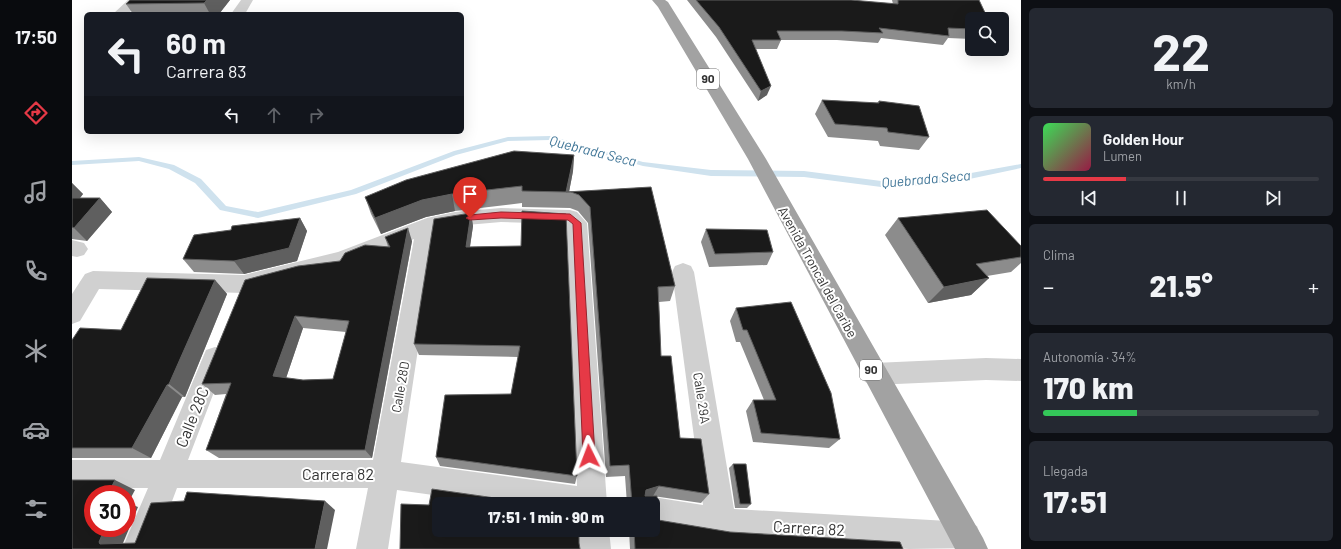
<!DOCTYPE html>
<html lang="es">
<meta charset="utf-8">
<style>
:root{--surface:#171b24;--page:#242831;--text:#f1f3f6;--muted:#9ea1a6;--line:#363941;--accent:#e63946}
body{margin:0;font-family:Barlow,sans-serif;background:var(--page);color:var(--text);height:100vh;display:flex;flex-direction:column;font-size:15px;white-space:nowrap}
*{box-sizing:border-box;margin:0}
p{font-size:13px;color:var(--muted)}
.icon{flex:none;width:22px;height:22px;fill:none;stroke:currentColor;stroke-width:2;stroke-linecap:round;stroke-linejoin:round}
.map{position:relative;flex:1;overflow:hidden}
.details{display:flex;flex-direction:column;gap:8px;padding:8px;background:#0d0f14;width:320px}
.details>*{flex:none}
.banner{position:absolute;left:12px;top:12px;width:380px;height:122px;border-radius:6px;box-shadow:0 4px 16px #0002;background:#171b24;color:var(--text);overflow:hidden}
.controls{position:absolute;left:893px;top:12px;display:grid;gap:8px}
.controls a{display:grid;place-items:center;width:44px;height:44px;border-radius:6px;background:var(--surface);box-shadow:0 4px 16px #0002;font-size:20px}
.speed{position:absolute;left:12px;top:485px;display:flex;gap:8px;font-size:20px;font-weight:700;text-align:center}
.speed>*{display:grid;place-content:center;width:52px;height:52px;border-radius:50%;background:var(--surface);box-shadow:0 4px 16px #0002;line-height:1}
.speed .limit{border:6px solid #d22;background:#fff;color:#111}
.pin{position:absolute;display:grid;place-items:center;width:34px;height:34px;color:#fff;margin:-41px -17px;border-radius:50% 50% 50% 0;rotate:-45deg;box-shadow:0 0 4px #0007}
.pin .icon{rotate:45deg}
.me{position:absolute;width:44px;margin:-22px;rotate:357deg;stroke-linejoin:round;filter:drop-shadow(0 0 3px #0008)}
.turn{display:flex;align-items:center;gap:14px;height:84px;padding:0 16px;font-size:18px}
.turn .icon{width:52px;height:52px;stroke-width:2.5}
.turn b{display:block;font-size:28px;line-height:34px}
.lanes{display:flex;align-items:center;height:38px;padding:0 16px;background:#0003;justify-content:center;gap:20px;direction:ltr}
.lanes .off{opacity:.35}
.big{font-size:30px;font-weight:800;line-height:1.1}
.details .card{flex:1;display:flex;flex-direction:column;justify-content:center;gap:6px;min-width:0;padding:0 14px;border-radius:6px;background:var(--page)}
.details .dial{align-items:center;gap:0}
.dial b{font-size:52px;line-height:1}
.song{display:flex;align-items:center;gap:12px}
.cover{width:48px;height:48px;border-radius:6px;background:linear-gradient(135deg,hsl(130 70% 55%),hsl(340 70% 35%))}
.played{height:4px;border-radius:2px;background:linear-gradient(90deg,var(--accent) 30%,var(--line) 30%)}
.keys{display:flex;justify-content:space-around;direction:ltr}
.heat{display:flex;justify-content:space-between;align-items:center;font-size:22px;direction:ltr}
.charge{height:6px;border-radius:3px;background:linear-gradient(90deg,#34c759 34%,var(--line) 0)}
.trip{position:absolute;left:360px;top:497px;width:228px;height:40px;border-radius:6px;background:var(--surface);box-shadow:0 4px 16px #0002;font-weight:800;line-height:40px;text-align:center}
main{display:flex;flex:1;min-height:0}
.dock{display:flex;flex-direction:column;width:72px;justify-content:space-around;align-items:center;background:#090b0e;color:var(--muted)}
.dock .icon{width:28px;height:28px}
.dock .current{color:var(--accent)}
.dock b{font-size:18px;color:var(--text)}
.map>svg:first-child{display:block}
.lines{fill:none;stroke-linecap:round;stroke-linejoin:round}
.stream{fill:#cfe2ee;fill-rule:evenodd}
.minor{fill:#d0d0d0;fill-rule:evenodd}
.trunk{fill:#a2a2a2;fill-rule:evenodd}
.wall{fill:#8c8c8c;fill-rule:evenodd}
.shaded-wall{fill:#5f5f5f}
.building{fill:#1a1a1a;stroke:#5f5f5f;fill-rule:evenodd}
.route{fill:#e63946;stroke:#96252e}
.labels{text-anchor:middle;stroke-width:4;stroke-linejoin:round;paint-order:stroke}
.shield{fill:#fff;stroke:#707070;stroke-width:1}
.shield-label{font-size:12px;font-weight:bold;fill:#333}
.street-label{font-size:13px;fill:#333;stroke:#fff}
.water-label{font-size:14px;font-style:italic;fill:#3f7597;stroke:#fff}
.near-street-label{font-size:16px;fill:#333;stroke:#fff}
</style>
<main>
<nav class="dock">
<b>17:50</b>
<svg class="icon current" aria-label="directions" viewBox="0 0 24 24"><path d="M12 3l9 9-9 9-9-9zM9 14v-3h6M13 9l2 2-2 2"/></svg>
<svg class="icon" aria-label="music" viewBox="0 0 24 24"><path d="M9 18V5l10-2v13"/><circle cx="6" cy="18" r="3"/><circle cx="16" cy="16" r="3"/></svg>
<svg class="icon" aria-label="phone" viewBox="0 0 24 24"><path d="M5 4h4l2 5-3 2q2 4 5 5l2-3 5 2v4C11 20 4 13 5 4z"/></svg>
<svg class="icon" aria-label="climate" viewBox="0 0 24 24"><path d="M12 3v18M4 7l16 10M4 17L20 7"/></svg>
<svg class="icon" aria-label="car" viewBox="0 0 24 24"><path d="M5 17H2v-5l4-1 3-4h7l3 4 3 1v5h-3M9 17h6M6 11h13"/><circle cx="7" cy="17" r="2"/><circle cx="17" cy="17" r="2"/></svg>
<svg class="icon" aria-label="filters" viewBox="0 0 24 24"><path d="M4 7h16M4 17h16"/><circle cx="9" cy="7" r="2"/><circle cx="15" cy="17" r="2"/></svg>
</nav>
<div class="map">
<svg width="949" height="549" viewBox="0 0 949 549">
<rect width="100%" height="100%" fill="#fff"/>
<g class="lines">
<polygon class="stream" points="478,136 571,162 639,170 732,171 817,182 888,175 949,164 949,168 888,181 817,188 732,177 639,176 571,166 478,140 436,141 384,155 284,194 186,218 148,210 123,183 97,169 67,161 0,165 0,161 67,157 102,165 129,179 154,206 186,212 279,190 382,151 436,137"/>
<g class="minor">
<polygon points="56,0 70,0 56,14 41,14"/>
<polygon points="169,0 181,0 173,14 159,14"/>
<path d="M429,208L498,210L505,212L515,223L535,504H426L325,490L316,549H284L296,488H105L82,549H50L76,488H0V460H88L134,350L143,347L152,350L155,358L116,460H301L342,239L268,268L172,293L27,289L8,321L0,324V294L13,274L21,271L172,275L266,252L355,218L383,212ZM429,222L493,224L495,226L505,486L329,462L364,230L383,226Z"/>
<polygon points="0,240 12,243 16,249 12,255 5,257 0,256"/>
<polygon points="611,263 619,266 622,272 662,509 894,522 905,526 909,537 905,548 837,549 649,538 581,527 581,504 569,504 570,501 581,497 631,505 600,272 603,266"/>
<polygon points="914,358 949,359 949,381 914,380 802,385 793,382 789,374 793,366 802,363"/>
<polygon points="507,530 537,530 539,549 507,549"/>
</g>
<polygon class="trunk" points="580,0 593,0 596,2 694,159 911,538 916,549 883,549 676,159 586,7"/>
</g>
<g class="wall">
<polygon points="58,0 158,0 147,14 61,14 54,4"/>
<polygon points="615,0 779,0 821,4 820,0 907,0 900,19 900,39 876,38 871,45 809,38 806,43 765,40 709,40 705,49 684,49 695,95 686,101 644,37"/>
<polygon points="750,100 805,103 807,101 857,137 847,150 808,146 806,141 756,137 743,114"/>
<polygon points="502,155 501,171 497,192 579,187 603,286 598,301 587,302 589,356 608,438 637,494 629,503 581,496 580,496 586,520 658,532 831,549 558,549 557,530 581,530 581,504 555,504 553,476 534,477 516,223 506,211 498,208 450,207 450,203 383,211 354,217 309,234 299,214 293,197"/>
<polygon points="0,183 11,194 8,198 28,198 40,212 15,241 0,239"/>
<polygon points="399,213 401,226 398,247 449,246 505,476 503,484 368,466 364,457 439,394 446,357 347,355 342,344"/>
<polygon points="228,218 235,231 225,261 172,274 122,272 111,259 159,230"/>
<polygon points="826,218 949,246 949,263 939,272 915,276 917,278 899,295 856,303 813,235"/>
<polygon points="634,229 701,252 695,265 637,267 629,242"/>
<path d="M313,237L340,241L300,458H147L134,450L154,394L143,395L130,384L268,261L316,247ZM231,328L274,332L261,379L231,380L214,378Z"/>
<polygon points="143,280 155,294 113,397 110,397 79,458 0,458 0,340 49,330"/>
<polygon points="664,308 768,439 757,448 681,442 674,411 681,400 692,400 668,342 664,342 658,321"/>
<polygon points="661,464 679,504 675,508 663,508 657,468"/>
</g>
<g class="shaded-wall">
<polygon points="135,0 158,0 147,14 138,14 132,3"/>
<polygon points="699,86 695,95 686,101 689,91"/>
<polygon points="502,155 501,171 497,192 494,192"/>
<polygon points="0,183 11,194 0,208"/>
<polygon points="380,194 383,211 354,217 309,234 303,218 350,200"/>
<polygon points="28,198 40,212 15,241 2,228"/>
<polygon points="399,213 401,226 396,259 394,247"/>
<polygon points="228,218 235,231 225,261 172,274 162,261"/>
<polygon points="336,228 340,241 300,458 293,450"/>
<polygon points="917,278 899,295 856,303 872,287"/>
<polygon points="143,280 155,294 113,397 97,384"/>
<polygon points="223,316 231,328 211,387 201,376"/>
<polygon points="95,385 110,397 79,458 60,448"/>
<polygon points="43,480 63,490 56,503 66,507 49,548 28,544 27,542 33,528 55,528 55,494 36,494"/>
<polygon points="587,486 581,496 569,500 574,490"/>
<polygon points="253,501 263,510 255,549 243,549"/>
</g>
<g class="building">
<polygon points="58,0 135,0 132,3 54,4"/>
<polygon points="624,0 779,0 826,4 826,0 907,0 916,19 900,19 900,29 876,28 877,36 807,28 811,33 770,31 705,31 709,40 680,40 699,86 689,91 647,27"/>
<polygon points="750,100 807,103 807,101 847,106 857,137 816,132 815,128 763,124"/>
<polygon points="442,151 502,155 494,192 450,191 450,186 380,194 350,200 303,218 293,197 334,180"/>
<polygon points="579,187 603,286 586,287 589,356 599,356 608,438 629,439 637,494 587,486 574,490 573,496 585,496 586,520 658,532 828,542 831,549 563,549 562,530 581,530 581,504 560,504 557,465 538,466 518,207 507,195 499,192 494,192"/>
<polygon points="0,198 28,198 2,228 0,227"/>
<polygon points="915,210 949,246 949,257 904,264 917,278 872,287 826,218"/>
<polygon points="450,211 494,214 505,476 364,457 373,395 439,394 448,346 342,344 362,219 399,213 394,247 449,246"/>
<polygon points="228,218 217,248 162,261 111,259 122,235 159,230 160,226"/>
<path d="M336,228L293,450H134L159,383L130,384L173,280L226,266L268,261L273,253L293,245L318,247L313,237ZM223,316L277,321L261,379L231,380L201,376Z"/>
<polygon points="634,229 695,230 701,252 643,254"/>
<polygon points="75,278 143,280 97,384 95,385 60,448 0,448 0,340 8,328 49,330"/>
<polygon points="719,302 759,393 768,439 689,433 681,400 704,400 675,330 671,330 664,308"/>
<polygon points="661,464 674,464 679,504 668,504"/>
<polygon points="0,480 43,480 36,494 21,494 21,528 33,528 27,542 28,544 63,543 79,503 112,501 115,492 253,501 243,549 0,549"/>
<polygon points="360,489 423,498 506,498 506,504 367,504 367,530 507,530 507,543 508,549 328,549 329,504 357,505"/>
</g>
<polygon class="route" points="429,212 498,214 509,223 523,456 521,460 517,461 513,460 511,456 501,224 496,220 429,218 398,220 394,218 398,215"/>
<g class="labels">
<g class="shield">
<rect x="625" y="69" width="22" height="20" rx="3"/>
<rect x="788" y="360" width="22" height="20" rx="3"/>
</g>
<g class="shield-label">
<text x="636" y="83">90</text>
<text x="799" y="374">90</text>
</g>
<g class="street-label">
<text transform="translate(746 272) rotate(61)" y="5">Avenida Troncal del Caribe</text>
<text transform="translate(328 387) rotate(-80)" y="5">Calle 28D</text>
<text transform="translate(630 398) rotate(81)" y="5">Calle 29A</text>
</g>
<g class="water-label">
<text transform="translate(521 151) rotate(14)" y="5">Quebrada Seca</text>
<text transform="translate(854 179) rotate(-5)" y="5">Quebrada Seca</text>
</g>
<g class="near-street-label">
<text transform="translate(120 417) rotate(-68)" y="6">Calle 28C</text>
<text x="266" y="480">Carrera 82</text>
<text transform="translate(737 528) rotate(3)" y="6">Carrera 82</text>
</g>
</g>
</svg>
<div class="controls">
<a><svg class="icon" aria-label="search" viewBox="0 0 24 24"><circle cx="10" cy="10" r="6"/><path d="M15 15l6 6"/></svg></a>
</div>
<div class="speed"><div class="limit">30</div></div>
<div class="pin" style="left:398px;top:218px;background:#d93025"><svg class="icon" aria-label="arrive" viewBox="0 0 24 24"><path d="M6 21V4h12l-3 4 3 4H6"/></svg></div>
<svg class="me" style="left:517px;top:456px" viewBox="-20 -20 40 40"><path d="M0-17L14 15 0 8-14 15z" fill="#e63946" stroke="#fff" stroke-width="4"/></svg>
<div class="trip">17:51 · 1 min · 90 m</div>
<div class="banner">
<div class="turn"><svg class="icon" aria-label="left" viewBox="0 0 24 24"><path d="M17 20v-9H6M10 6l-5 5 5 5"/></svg><div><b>60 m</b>Carrera 83</div></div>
<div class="lanes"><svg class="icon" aria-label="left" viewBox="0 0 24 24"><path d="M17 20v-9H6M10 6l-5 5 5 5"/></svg><svg class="icon off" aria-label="ahead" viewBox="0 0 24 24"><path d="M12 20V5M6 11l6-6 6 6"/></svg><svg class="icon off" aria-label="right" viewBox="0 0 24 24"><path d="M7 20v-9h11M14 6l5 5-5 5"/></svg></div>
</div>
</div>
<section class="details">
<div class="card dial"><b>22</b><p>km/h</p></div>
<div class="card">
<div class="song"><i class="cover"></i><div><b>Golden Hour</b><p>Lumen</p></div></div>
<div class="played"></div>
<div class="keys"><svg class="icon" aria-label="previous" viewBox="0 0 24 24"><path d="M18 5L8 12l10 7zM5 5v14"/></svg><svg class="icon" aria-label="pause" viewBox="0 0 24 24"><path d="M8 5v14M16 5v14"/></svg><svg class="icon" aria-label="next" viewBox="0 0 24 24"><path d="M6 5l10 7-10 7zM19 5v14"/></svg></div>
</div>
<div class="card"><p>Clima</p>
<div class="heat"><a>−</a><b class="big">21.5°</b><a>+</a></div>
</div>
<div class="card"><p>Autonomía · 34%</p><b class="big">170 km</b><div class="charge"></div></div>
<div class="card"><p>Llegada</p><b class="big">17:51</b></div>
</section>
</main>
